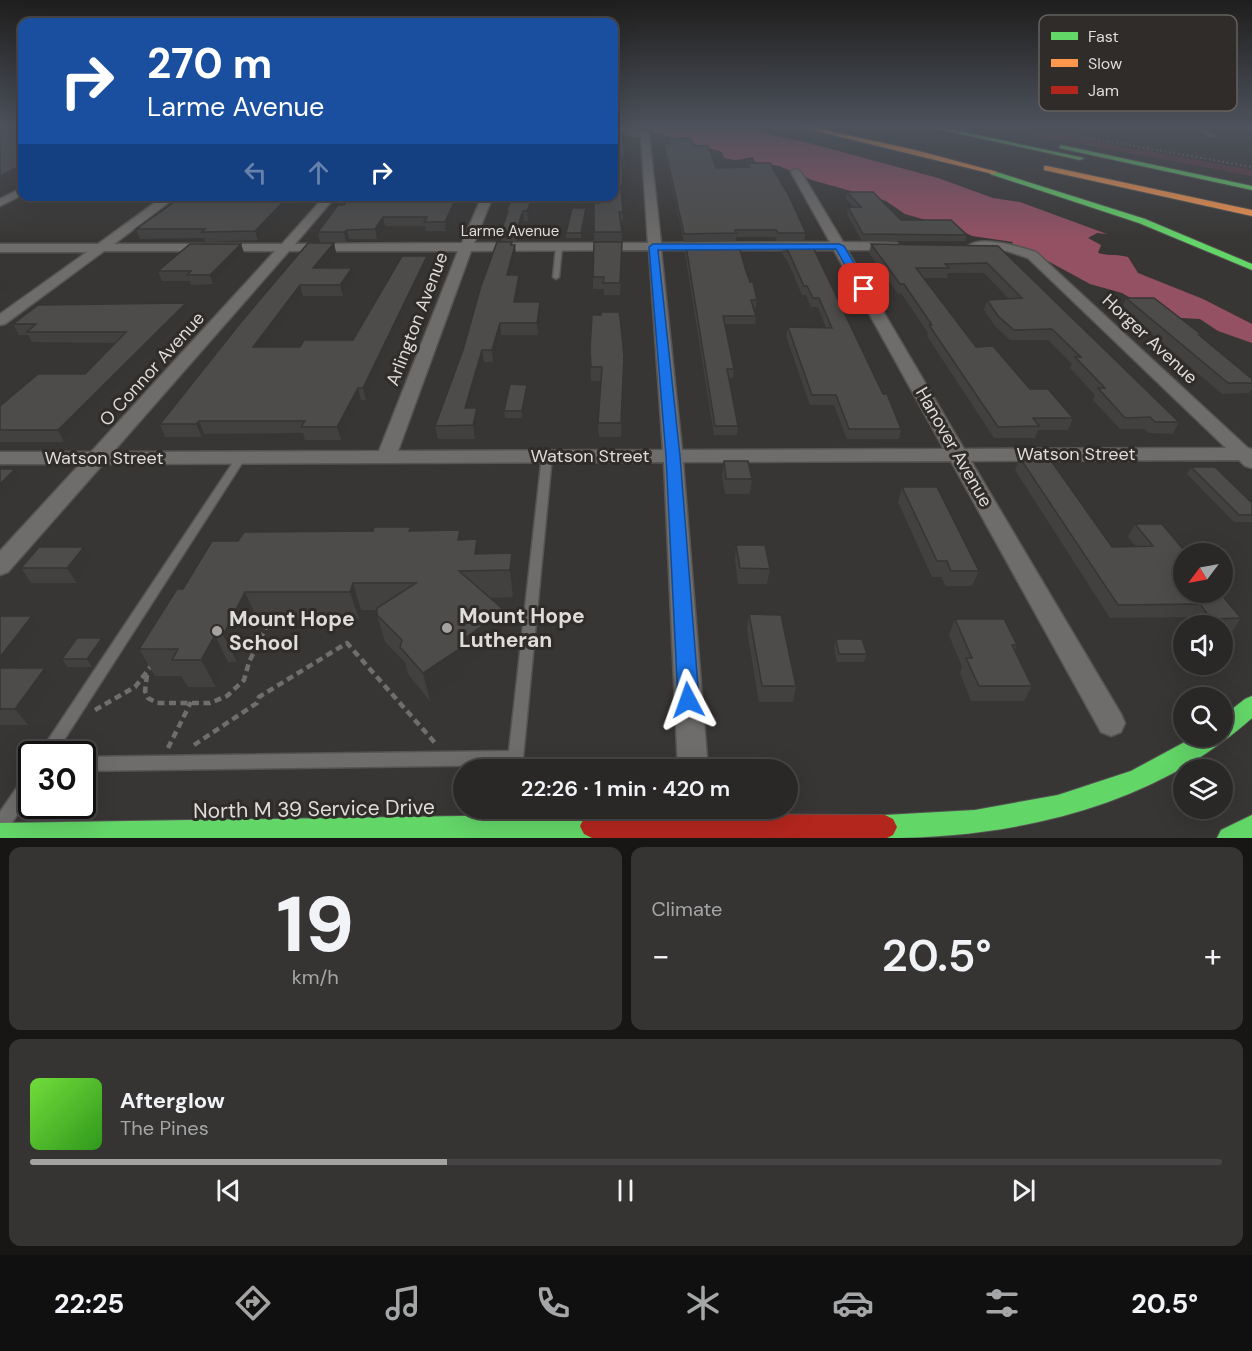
<!DOCTYPE html>
<meta charset="utf-8">
<style>
:root{--surface:#2a2827;--page:#363433;--text:#f1f3f6;--muted:#a5a6a7;--line:#464444;--accent:#a5a3a1}
body{margin:0;font-family:"DM Sans",sans-serif;background:var(--page);color:var(--text);height:100vh;display:flex;flex-direction:column;font-size:22px;white-space:nowrap}
*{box-sizing:border-box;margin:0}
p{font-size:20px;color:var(--muted)}
.icon{flex:none;width:33px;height:33px;fill:none;stroke:currentColor;stroke-width:2;stroke-linecap:round;stroke-linejoin:round}
.map{position:relative;height:838px;overflow:hidden}
.panel{display:flex;flex-direction:column;gap:9px;padding:9px;background:#171615;flex:1}
.panel>*{flex:none}
.top-card{position:absolute;left:18px;top:18px;width:600px;height:183px;border-radius:12px;box-shadow:0 6px 24px #0002,0 0 0 2px var(--line);background:#1a4fa0;color:#fff;overflow:hidden}
.needle{width:39px;rotate:238deg}
.controls{position:absolute;left:1173px;top:543px;display:grid;gap:12px}
.controls a{display:grid;place-items:center;width:60px;height:60px;border-radius:50%;background:var(--surface);box-shadow:0 6px 24px #0002,0 0 0 2px var(--line);font-size:30px}
.speed{position:absolute;left:18px;top:741px;display:flex;gap:12px;font-size:30px;font-weight:700;text-align:center}
.speed>*{display:grid;place-content:center;width:78px;height:78px;border-radius:50%;background:var(--surface);box-shadow:0 6px 24px #0002,0 0 0 2px var(--line);line-height:1}
.speed .limit{border:3px solid #111;border-radius:9px;background:#fff;color:#111}
.pin{position:absolute;display:grid;place-items:center;width:51px;height:51px;color:#fff;margin:-26px;border-radius:12px;box-shadow:0 3px 9px #0006}
.me{position:absolute;width:66px;margin:-33px;rotate:356deg;stroke-linejoin:round;filter:drop-shadow(0 0 4px #0008)}
.turn{display:flex;align-items:center;gap:21px;height:126px;padding:0 30px;font-size:27px}
.turn .icon{width:78px;height:78px;stroke-width:2.5}
.turn b{display:block;font-size:42px;line-height:51px}
.lanes{display:flex;align-items:center;height:57px;padding:0 30px;background:#0003;justify-content:center;gap:30px;direction:ltr}
.lanes .off{opacity:.35}
.big{font-size:45px;font-weight:600;line-height:1.1}
.panel .card{flex:1;display:flex;flex-direction:column;justify-content:center;gap:9px;min-width:0;padding:0 21px;border-radius:12px;background:var(--page)}
.panel .dial{align-items:center;gap:0}
.dial b{font-size:78px;line-height:1}
.song{display:flex;align-items:center;gap:18px}
.cover{width:72px;height:72px;border-radius:9px;background:linear-gradient(135deg,hsl(100 70% 55%),hsl(110 70% 35%))}
.played{height:6px;border-radius:3px;background:linear-gradient(90deg,var(--accent) 35%,var(--line) 35%)}
.keys{display:flex;justify-content:space-around;direction:ltr}
.heat{display:flex;justify-content:space-between;align-items:center;font-size:33px;direction:ltr}
.panel .tiles{flex:1;display:grid;gap:9px;grid-template-columns:1fr 1fr}
.card:last-child{grid-column:span 2}
.trip{position:absolute;left:453px;top:759px;width:345px;height:60px;border-radius:30px;background:var(--surface);box-shadow:0 6px 24px #0002,0 0 0 2px var(--line);font-weight:600;line-height:60px;text-align:center}
.tab-bar{display:flex;height:96px;justify-content:space-around;align-items:center;background:#111010;color:var(--muted)}
.tab-bar .icon{width:42px;height:42px}
.tab-bar .selected{color:var(--accent)}
.tab-bar b{font-size:27px;color:var(--text)}
.map>svg:first-child{display:block}
.built{fill:#453e37}
.green{fill:#5c3640}
.forest{fill:#955164}
.lines{fill:none;stroke-linecap:round;stroke-linejoin:round}
.lane-casing{stroke:#555452;stroke-width:3}
.street-casing{stroke:#555452;stroke-width:3}
.fast-casing{stroke:#555452;stroke-width:2}
.slow-casing{stroke:#555452;stroke-width:2}
.jam-casing{stroke:#555452;stroke-width:2}
.path{stroke:#706e6d;stroke-width:4.5;stroke-dasharray:7 4.5;stroke-linecap:butt}
.lane{fill:#6f6d6b;fill-rule:evenodd}
.street{fill:#6f6d6b;fill-rule:evenodd}
.fast{fill:#63d668;fill-rule:evenodd}
.slow{fill:#ff974d;fill-rule:evenodd}
.jam{fill:#b3261e;fill-rule:evenodd}
.rail{stroke:#6e6d6b;stroke-width:2;stroke-dasharray:1.5 3;stroke-linecap:butt}
.wall{fill:#424140}
.shaded-wall{fill:#363534}
.building{fill:#4d4c4a;stroke:#363534;stroke-width:1.5}
.route{fill:#1a73e8;stroke:#114b97;stroke-width:1.5}
.poi-dot{fill:#a5a3a1;stroke:#2f2c29;stroke-width:2}
.labels{text-anchor:middle;stroke-width:6;stroke-linejoin:round;paint-order:stroke}
.far-street-label{font-size:15px;fill:#dfdddb;stroke:#2f2c29}
.street-label{font-size:18px;fill:#dfdddb;stroke:#2f2c29}
.near-poi-label{font-size:21px;font-weight:bold;fill:#dfdddb;stroke:#2f2c29;text-anchor:start}
.near-street-label{font-size:21px;fill:#dfdddb;stroke:#2f2c29}
.key{fill:#2f2c29;stroke:#64615e;stroke-width:1.5}
.key-label{font-size:16px;fill:#dfdddb}
</style>
<div class="map">
<svg width="1252" height="838" viewBox="0 0 1252 838">
<rect width="100%" height="100%" fill="#383634"/>
<polygon class="built" points="1069,126 1252,126 1252,129 1100,131"/>
<polygon class="green" points="982,126 1011,126 1252,170 1252,176"/>
<path class="forest" d="M633,126H729L805,142L938,178L993,198L1020,202L1107,234L1097,233L1088,238L1101,245L1098,253C1108,256 1117,254 1128,257L1138,273L1203,299L1252,324V343L1218,331L1200,319L1164,317L1122,293L1090,284L1024,248L1012,244L1013,242L972,236L960,230L905,214L886,201L812,180L779,166L755,162L753,157L735,160L724,158L722,152Z"/>
<g class="lines">
<defs>
<g id="lane">
<polygon points="1196,127 1198,127 1216,136 1212,137 1196,129"/>
<polygon points="559,245 562,247 559,277 556,279 553,277 556,247"/>
<polygon points="547,453 552,456 523,758 521,763 516,765 82,771 82,757 509,751 542,456"/>
<polygon points="241,454 246,457 55,754 40,754 42,749 238,455"/>
<polygon points="32,771 32,792 6,832 0,834 0,812 27,773"/>
</g>
<g id="street">
<polygon points="12,126 22,127 0,137 0,131"/>
<path d="M614,129H635L649,135L661,243L830,242L791,172L796,169L801,172L843,242L897,243L899,246L893,250H847L964,449L1226,448L1028,258L1007,251L970,249L968,246C981,235 1021,247 1036,252L1248,448L1252,449V468L1245,466L1239,460L971,461L1121,714L1125,723L1121,732L1111,736L1101,732L951,461L683,462L708,770H678L664,462L103,464L8,572L0,575V551L80,464H0V452H91L275,251H104L5,324L0,325V314L87,252H0V244H98L164,196H177L114,244H282L325,196H336L295,244L462,243L482,196H493L474,243H648L641,136L614,134ZM649,250L663,450L398,451L471,251ZM661,250H834L944,449L682,450ZM289,251H458L379,451L113,452Z"/>
<polygon points="22,188 22,195 0,206 0,199"/>
</g>
<g id="fast">
<polygon points="924,126 935,126 1084,158 1080,160"/>
<polygon points="1061,145 1252,186 1252,190 1059,148"/>
<polygon points="990,170 1145,219 1252,264 1252,270 1139,223 990,174"/>
<path d="M1252,696V718C1152,807 1015,838 883,838L877,835L873,827L877,819L885,815L975,810L1058,795L1131,771L1196,736H1222V717L1245,699Z"/>
<polygon points="592,814 600,818 604,826 600,834 592,838 0,838 0,823"/>
<polygon points="1252,815 1252,838 1217,838 1221,830"/>
</g>
<g id="slow">
<polygon points="796,126 806,126 915,150 997,172 993,174"/>
<polygon points="1047,166 1252,210 1252,216 1044,170 1044,166"/>
</g>
<polygon id="jam" points="592,814 885,815 893,819 897,827 893,835 887,838 592,838 584,834 580,826 584,818"/>
</defs>
<use href="#lane" class="lane-casing"/>
<use href="#street" class="street-casing"/>
<use href="#fast" class="fast-casing"/>
<use href="#slow" class="slow-casing"/>
<use href="#jam" class="jam-casing"/>
<g class="path">
<polyline points="147,675 145,691 148,698 157,703 210,703 227,696 244,680 249,662 268,623"/>
<polyline points="95,710 135,687 152,665"/>
<polyline points="194,745 257,703 259,697 347,643 436,744"/>
<polyline points="168,748 191,702"/>
</g>
<use href="#lane" class="lane"/>
<use href="#street" class="street"/>
<use href="#fast" class="fast"/>
<use href="#slow" class="slow"/>
<use href="#jam" class="jam"/>
<polyline class="rail" points="1023,126 1252,167"/>
</g>
<g class="wall">
<polygon points="0,126 22,126 22,178 0,189 0,129 18,128 0,128"/>
<polygon points="614,133 625,157 625,166 622,166 623,190 621,195 623,221 620,221 622,232 622,242 594,242 594,232"/>
<polygon points="668,139 694,146 716,168 747,167 748,163 806,233 804,241 777,241 775,237 736,237 736,241 684,242 664,150 664,144 667,144"/>
<polygon points="847,192 901,220 967,235 965,241 862,241 847,214 848,207 854,207 846,199"/>
<polygon points="244,196 258,240 207,242 205,241 204,238 140,239 136,229"/>
<polygon points="463,196 446,231 426,231 425,226 385,226 377,239 349,239 346,242 320,242 318,232"/>
<polygon points="513,196 564,196 564,198 537,198 528,221 524,221 517,242 502,242 501,232 507,216 506,211"/>
<polygon points="587,213 581,238 566,238 566,233"/>
<polygon points="622,242 620,295 604,295 604,289 593,289 593,277"/>
<polygon points="334,243 336,253 324,268 355,279 343,296 303,296 265,347 300,347 353,340 429,267 366,400 361,400 341,440 305,440 303,433 204,434 202,437 165,437 160,424"/>
<polygon points="241,244 244,253 213,284 191,285 190,281 162,281 158,271"/>
<polygon points="871,244 998,246 1179,422 1173,434 1149,433 1144,429 1120,429 1093,400 1095,395 1070,368 1072,364 1048,340 1010,340 995,326 984,310 987,300 1009,299 984,273 948,273 947,278 923,278 976,347 1030,389 1073,418 1068,430 1038,430 1035,438 994,438 927,336 928,333 901,293 898,294 869,253"/>
<polygon points="512,245 516,256 511,275 520,286 517,302 541,314 538,335 501,335 493,362 484,362 471,408 477,408 479,422 475,439 438,439 435,426"/>
<polygon points="783,245 883,394 901,429 899,439 847,439 834,405 810,405 786,336 788,327 826,328 818,307 811,307 806,295 802,295 788,262 782,253"/>
<polygon points="686,246 757,300 756,308 753,308 756,316 755,324 725,324 734,369 733,378 729,378 738,426 737,435 714,435 685,253"/>
<polygon points="1126,298 1202,335 1201,336 1252,379 1252,389 1249,393 1222,394 1122,308"/>
<polygon points="186,303 190,313 64,442 0,442 0,406 85,374 116,343 32,342 28,335 19,335 13,324"/>
<polygon points="590,350 624,369 621,437 599,437 598,423 601,381 591,381"/>
<polygon points="527,385 527,391 522,418 505,418 504,411"/>
<polygon points="1020,458 1112,547 1136,547 1128,537 1135,524 1241,618 1232,632 1222,632 1222,626 1197,626 1191,617 1110,618 1015,470"/>
<polygon points="724,461 752,479 750,494 725,494 722,475"/>
<polygon points="1191,467 1252,503 1252,522 1234,522 1187,474"/>
<polygon points="902,487 979,571 972,586 946,586 941,577 932,577 898,502"/>
<polygon points="412,531 462,540 479,554 512,553 515,580 513,597 490,598 504,610 508,637 465,669 464,677 430,701 408,674 405,662 385,642 377,615 377,610 361,610 359,619 257,619 237,662 228,662 216,687 188,687 181,676 155,676 139,649 183,589 238,541"/>
<polygon points="736,545 770,569 767,584 738,584 735,560"/>
<polygon points="93,562 77,583 31,583 21,568"/>
<polygon points="749,614 796,686 793,702 759,702 747,630"/>
<polygon points="0,616 43,631 15,668 57,683 28,725 0,725"/>
<polygon points="955,619 1017,645 1015,650 1032,686 1024,701 971,701 960,673 962,667 949,635"/>
<polygon points="836,639 867,654 864,662 837,662 834,647"/>
<polygon points="107,646 92,667 67,667 62,659"/>
</g>
<g class="shaded-wall">
<polygon points="22,165 22,178 0,189 0,176"/>
<polygon points="623,181 623,190 621,196 621,187"/>
<polygon points="289,196 300,196 258,240 255,231"/>
<polygon points="457,196 463,196 446,231 445,222"/>
<polygon points="533,196 537,196 537,198 528,221 527,211"/>
<polygon points="586,208 587,213 581,238 581,233"/>
<polygon points="523,211 524,221 517,242 516,232"/>
<polygon points="383,217 385,226 377,239 375,229"/>
<polygon points="347,230 349,239 346,242 344,232"/>
<polygon points="512,242 513,252 515,245 516,256 508,286 507,275"/>
<polygon points="334,243 336,253 316,279 313,268"/>
<polygon points="241,244 244,253 213,284 210,275"/>
<polygon points="427,256 429,267 366,400 363,388"/>
<polygon points="352,268 355,279 343,296 340,285"/>
<polygon points="519,275 520,286 515,314 514,302"/>
<polygon points="3,277 9,289 0,295 0,279"/>
<polygon points="300,285 303,296 257,359 253,347"/>
<polygon points="540,302 541,314 538,335 537,323"/>
<polygon points="186,303 190,313 64,442 58,430"/>
<polygon points="500,323 501,335 493,362 492,350"/>
<polygon points="482,350 484,362 467,422 465,408"/>
<polygon points="527,385 527,391 522,418 522,411"/>
<polygon points="358,388 361,400 341,440 337,427"/>
<polygon points="477,408 479,422 475,439 473,425"/>
<polygon points="199,421 204,434 202,437 196,424"/>
<polygon points="15,469 23,482 0,505 0,484"/>
<polygon points="460,530 465,557 458,540"/>
<polygon points="477,539 481,566 475,554"/>
<polygon points="84,547 93,562 77,583 67,568"/>
<polygon points="512,553 515,580 513,597 510,570"/>
<polygon points="353,583 361,610 359,619 350,592"/>
<polygon points="245,592 257,619 237,662 223,635"/>
<polygon points="504,610 508,637 465,669 464,677 430,701 423,673 460,642"/>
<polygon points="32,616 43,631 4,683 0,679 0,657"/>
<polygon points="215,635 228,662 216,687 201,660"/>
<polygon points="102,638 107,646 92,667 87,659"/>
<polygon points="45,668 57,683 28,725 15,709"/>
</g>
<g class="building">
<polygon points="20,126 22,126 22,130 18,132 22,132 22,165 0,176 0,129 18,128"/>
<polygon points="614,133 623,133 625,157 622,157 623,181 621,187 623,212 619,212 622,232 594,232 594,203 600,203 600,196 614,196"/>
<polygon points="690,138 694,146 708,146 716,168 750,167 748,163 770,163 788,194 806,233 778,233 776,230 735,230 736,233 684,234 664,144 670,144 668,139"/>
<polygon points="847,192 873,192 901,220 951,220 967,235 863,234 848,207 861,207"/>
<polygon points="289,196 255,231 204,232 202,232 205,229 136,229 180,198"/>
<polygon points="350,196 457,196 445,222 424,222 427,217 383,217 375,229 347,230 344,232 318,232 338,205 344,205"/>
<polygon points="513,196 533,196 527,211 523,211 516,232 501,232 508,211 506,211"/>
<polygon points="572,208 586,208 581,233 566,233"/>
<polygon points="497,242 512,242 511,245 515,245 507,275 519,275 514,302 540,302 537,323 500,323 492,350 482,350 465,408 477,408 473,425 435,426 463,350 481,286"/>
<polygon points="594,242 622,242 620,283 603,283 604,277 593,277"/>
<polygon points="308,243 334,243 313,268 352,268 340,285 300,285 253,347 300,347 304,340 353,340 402,256 427,256 363,388 358,388 337,427 301,427 305,421 199,421 196,424 160,424 241,322"/>
<polygon points="190,244 241,244 210,275 187,275 191,271 158,271"/>
<polygon points="871,244 998,246 1179,422 1155,422 1150,417 1125,418 1098,388 1105,388 1075,357 1081,357 1052,329 1014,330 998,316 987,300 1022,298 987,263 945,264 949,268 916,268 976,347 993,346 1030,389 1048,389 1073,418 1033,418 1039,426 998,427 929,325 932,325 904,284 900,284"/>
<polygon points="783,245 812,245 883,394 887,394 901,429 849,429 836,395 812,395 788,327 832,328 819,298 813,298 807,286 804,286 789,253"/>
<polygon points="686,246 739,246 746,271 750,282 753,282 757,300 751,300 756,316 723,316 734,369 727,369 738,426 715,426"/>
<polygon points="1126,298 1154,298 1202,335 1199,335 1252,379 1252,383 1228,383"/>
<polygon points="186,303 58,430 0,430 0,406 38,374 85,374 126,332 27,332 36,324 13,324 38,305"/>
<polygon points="601,312 619,312 620,317 624,356 621,423 598,423 602,367 591,367 590,350 592,315 601,315"/>
<polygon points="510,384 527,385 522,411 504,411"/>
<polygon points="1020,458 1049,458 1112,547 1153,546 1135,524 1162,524 1187,554 1184,554 1184,592 1219,592 1241,618 1211,619 1200,604 1118,605"/>
<polygon points="724,461 748,461 752,479 726,479"/>
<polygon points="1191,467 1215,467 1252,503 1252,515 1239,515"/>
<polygon points="0,469 15,469 0,484"/>
<polygon points="902,487 937,487 979,571 951,571 947,561 937,561"/>
<polygon points="374,527 411,527 409,531 460,530 458,540 477,539 475,554 512,553 510,570 459,571 504,610 460,642 459,649 423,673 400,647 402,640 377,615 377,608 416,583 353,583 350,592 245,592 223,635 215,635 201,660 172,660 178,649 139,649 177,589 183,589 212,541 238,541 244,532 373,531"/>
<polygon points="736,545 765,545 770,569 740,568"/>
<polygon points="39,547 84,547 67,568 21,568"/>
<polygon points="749,614 781,615 796,686 762,686"/>
<polygon points="0,616 32,616 0,657"/>
<polygon points="955,619 1004,619 1017,645 1012,645 1032,686 979,686 966,658 972,658"/>
<polygon points="77,638 102,638 87,659 62,659"/>
<polygon points="836,639 862,639 867,654 839,654"/>
<polygon points="0,668 45,668 15,709 0,709"/>
</g>
<linearGradient id="sky" x2="0" y2="1"><stop stop-color="#1f1e1d"/><stop offset="0.52" stop-color="#4d525c"/><stop offset="1" stop-color="#4d525c" stop-opacity="0"/></linearGradient>
<rect width="1252" height="243" fill="url(#sky)"/>
<polygon class="route" points="839,244 844,246 869,289 867,292 860,292 836,249 658,250 680,456 699,700 696,706 688,709 681,706 678,700 666,456 649,247 653,244"/>
<g class="poi-dot">
<circle cx="447" cy="628" r="6"/>
<circle cx="217" cy="631" r="6"/>
</g>
<g class="labels">
<g class="far-street-label">
<text x="510" y="236">Larme Avenue</text>
</g>
<g class="street-label">
<text transform="translate(417 319) rotate(-69)" y="6">Arlington Avenue</text>
<text transform="translate(1150 339) rotate(43)" y="6">Horger Avenue</text>
<text transform="translate(152 369) rotate(-48)" y="6">O Connor Avenue</text>
<text transform="translate(954 447) rotate(60)" y="6">Hanover Avenue</text>
<text x="1076" y="460">Watson Street</text>
<text x="590" y="462">Watson Street</text>
<text x="104" y="464">Watson Street</text>
</g>
<g class="near-poi-label">
<text x="459" y="623">Mount Hope<tspan x="459" dy="24">Lutheran</tspan></text>
<text x="229" y="626">Mount Hope<tspan x="229" dy="24">School</tspan></text>
</g>
<g class="near-street-label">
<text transform="translate(314 809) rotate(-1)" y="7">North M 39 Service Drive</text>
</g>
</g>
<rect x="1039" y="15" width="198" height="96" rx="9" class="key"/>
<rect x="1051" y="32" width="27" height="8" fill="#63d668"/>
<rect x="1051" y="59" width="27" height="8" fill="#ff974d"/>
<rect x="1051" y="86" width="27" height="8" fill="#b3261e"/>
<g class="key-label">
<text x="1088" y="42">Fast</text>
<text x="1088" y="69">Slow</text>
<text x="1088" y="96">Jam</text>
</g>
</svg>
<div class="controls">
<a><svg class="needle" viewBox="-14 -14 28 28"><path d="M0-13l5 13h-10z" fill="#e53935"/><path d="M0 13l5-13h-10z" fill="#a5a6a7"/></svg></a>
<a><svg class="icon" aria-label="sound" viewBox="0 0 24 24"><path d="M4 9h4l5-4v14l-5-4H4zM17 9q2 3 0 6"/></svg></a>
<a><svg class="icon" aria-label="search" viewBox="0 0 24 24"><circle cx="10" cy="10" r="6"/><path d="M15 15l6 6"/></svg></a>
<a><svg class="icon" aria-label="layers" viewBox="0 0 24 24"><path d="M12 4l9 5-9 5-9-5zM3 14l9 5 9-5"/></svg></a>
</div>
<div class="speed"><div class="limit">30</div></div>
<div class="pin" style="left:864px;top:289px;background:#d93025"><svg class="icon" aria-label="arrive" viewBox="0 0 24 24"><path d="M6 21V4h12l-3 4 3 4H6"/></svg></div>
<svg class="me" style="left:688px;top:700px" viewBox="-20 -20 40 40"><path d="M0-17L14 15 0 8-14 15z" fill="#1a73e8" stroke="#fff" stroke-width="4"/></svg>
<div class="trip">22:26 · 1 min · 420 m</div>
<div class="top-card">
<div class="turn"><svg class="icon" aria-label="right" viewBox="0 0 24 24"><path d="M7 20v-9h11M14 6l5 5-5 5"/></svg><div><b>270 m</b>Larme Avenue</div></div>
<div class="lanes"><svg class="icon off" aria-label="left" viewBox="0 0 24 24"><path d="M17 20v-9H6M10 6l-5 5 5 5"/></svg><svg class="icon off" aria-label="ahead" viewBox="0 0 24 24"><path d="M12 20V5M6 11l6-6 6 6"/></svg><svg class="icon" aria-label="right" viewBox="0 0 24 24"><path d="M7 20v-9h11M14 6l5 5-5 5"/></svg></div>
</div>
</div>
<section class="panel">
<div class="tiles">
<div class="card dial"><b>19</b><p>km/h</p></div>
<div class="card"><p>Climate</p>
<div class="heat"><a>−</a><b class="big">20.5°</b><a>+</a></div>
</div>
<div class="card">
<div class="song"><i class="cover"></i><div><b>Afterglow</b><p>The Pines</p></div></div>
<div class="played"></div>
<div class="keys"><svg class="icon" aria-label="previous" viewBox="0 0 24 24"><path d="M18 5L8 12l10 7zM5 5v14"/></svg><svg class="icon" aria-label="pause" viewBox="0 0 24 24"><path d="M8 5v14M16 5v14"/></svg><svg class="icon" aria-label="next" viewBox="0 0 24 24"><path d="M6 5l10 7-10 7zM19 5v14"/></svg></div>
</div>
</div>
</section>
<nav class="tab-bar">
<b>22:25</b>
<svg class="icon selected" aria-label="directions" viewBox="0 0 24 24"><path d="M12 3l9 9-9 9-9-9zM9 14v-3h6M13 9l2 2-2 2"/></svg>
<svg class="icon" aria-label="music" viewBox="0 0 24 24"><path d="M9 18V5l10-2v13"/><circle cx="6" cy="18" r="3"/><circle cx="16" cy="16" r="3"/></svg>
<svg class="icon" aria-label="phone" viewBox="0 0 24 24"><path d="M5 4h4l2 5-3 2q2 4 5 5l2-3 5 2v4C11 20 4 13 5 4z"/></svg>
<svg class="icon" aria-label="climate" viewBox="0 0 24 24"><path d="M12 3v18M4 7l16 10M4 17L20 7"/></svg>
<svg class="icon" aria-label="car" viewBox="0 0 24 24"><path d="M5 17H2v-5l4-1 3-4h7l3 4 3 1v5h-3M9 17h6M6 11h13"/><circle cx="7" cy="17" r="2"/><circle cx="17" cy="17" r="2"/></svg>
<svg class="icon" aria-label="filters" viewBox="0 0 24 24"><path d="M4 7h16M4 17h16"/><circle cx="9" cy="7" r="2"/><circle cx="15" cy="17" r="2"/></svg>
<b>20.5°</b>
</nav>
